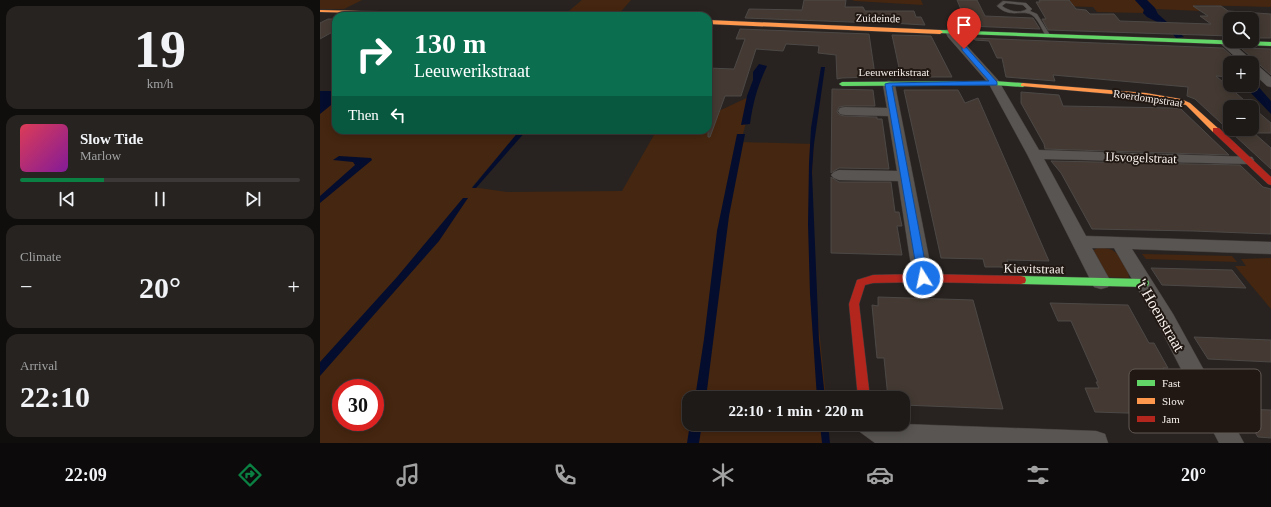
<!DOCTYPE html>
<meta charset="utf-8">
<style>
:root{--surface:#1e1a18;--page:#262321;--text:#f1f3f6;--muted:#a1a1a2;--line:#3c3837;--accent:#0b8043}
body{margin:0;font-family:Georgia,serif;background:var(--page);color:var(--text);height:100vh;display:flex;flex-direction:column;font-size:15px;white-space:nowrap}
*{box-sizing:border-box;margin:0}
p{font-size:13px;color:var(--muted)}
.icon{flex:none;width:22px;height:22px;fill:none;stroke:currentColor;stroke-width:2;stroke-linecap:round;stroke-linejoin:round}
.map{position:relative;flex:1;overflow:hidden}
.drawer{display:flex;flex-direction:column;gap:6px;padding:6px;background:#100e0d;width:320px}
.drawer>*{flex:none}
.guide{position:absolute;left:12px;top:12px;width:380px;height:122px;border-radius:12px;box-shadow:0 2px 10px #0003,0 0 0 1px var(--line);background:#0b6e4f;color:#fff;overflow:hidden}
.fabs{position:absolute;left:903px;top:12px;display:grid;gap:8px}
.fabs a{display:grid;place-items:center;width:36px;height:36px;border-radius:8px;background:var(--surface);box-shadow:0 2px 10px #0003,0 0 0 1px var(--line);font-size:20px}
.speed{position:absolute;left:12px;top:379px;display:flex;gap:8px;font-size:20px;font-weight:700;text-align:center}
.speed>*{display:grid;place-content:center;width:52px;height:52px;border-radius:50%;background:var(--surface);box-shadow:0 2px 10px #0003,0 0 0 1px var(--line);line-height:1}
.speed .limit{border:6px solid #d22;background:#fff;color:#111}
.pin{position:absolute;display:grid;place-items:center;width:34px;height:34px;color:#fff;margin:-41px -17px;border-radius:50% 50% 50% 0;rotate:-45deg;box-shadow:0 0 4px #0007}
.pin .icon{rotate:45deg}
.me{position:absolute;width:44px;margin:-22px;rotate:350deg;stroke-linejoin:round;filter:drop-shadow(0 0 3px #0008)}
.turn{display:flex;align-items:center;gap:14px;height:84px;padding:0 16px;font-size:18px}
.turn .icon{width:52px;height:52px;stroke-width:2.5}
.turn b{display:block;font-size:28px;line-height:34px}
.then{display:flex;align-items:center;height:38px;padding:0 16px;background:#0003;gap:8px;font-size:15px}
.big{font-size:30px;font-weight:600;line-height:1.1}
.drawer .widget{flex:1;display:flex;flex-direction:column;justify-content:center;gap:6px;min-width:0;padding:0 14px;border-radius:12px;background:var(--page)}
.drawer .dial{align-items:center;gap:0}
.dial b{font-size:52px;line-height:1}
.song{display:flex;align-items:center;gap:12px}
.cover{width:48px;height:48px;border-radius:6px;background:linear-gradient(135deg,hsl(350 70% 55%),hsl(290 70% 35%))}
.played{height:4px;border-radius:2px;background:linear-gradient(90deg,var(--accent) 30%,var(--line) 30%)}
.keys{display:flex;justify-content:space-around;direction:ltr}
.heat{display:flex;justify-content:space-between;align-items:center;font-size:22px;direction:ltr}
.trip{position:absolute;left:362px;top:391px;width:228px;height:40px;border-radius:12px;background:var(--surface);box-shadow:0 2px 10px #0003,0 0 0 1px var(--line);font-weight:600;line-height:40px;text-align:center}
.dock{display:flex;height:64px;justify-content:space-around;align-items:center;background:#0c0a0a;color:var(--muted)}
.dock .icon{width:28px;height:28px}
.dock .active{color:var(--accent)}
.dock b{font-size:18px;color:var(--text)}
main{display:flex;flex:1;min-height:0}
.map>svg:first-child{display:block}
.green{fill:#452610;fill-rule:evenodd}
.water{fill:#040d2d}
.building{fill:#443a33;stroke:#4c4846;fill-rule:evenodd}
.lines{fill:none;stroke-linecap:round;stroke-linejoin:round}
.lane-casing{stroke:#423d3b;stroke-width:1}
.street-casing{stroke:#423d3b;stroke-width:1}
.fast-casing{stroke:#423d3b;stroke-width:1}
.slow-casing{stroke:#423d3b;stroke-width:1}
.jam-casing{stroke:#423d3b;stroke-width:1}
.lane{fill:#585552;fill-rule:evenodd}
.street{fill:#585552;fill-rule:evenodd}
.fast{fill:#63d668;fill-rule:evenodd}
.slow{fill:#ff974d;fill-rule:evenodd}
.jam{fill:#b3261e;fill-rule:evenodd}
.route{fill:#1a73e8;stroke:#114b97}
.labels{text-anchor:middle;stroke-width:4;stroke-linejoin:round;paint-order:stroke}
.far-street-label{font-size:11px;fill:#f6efeb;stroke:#211813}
.street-label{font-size:13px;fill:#f6efeb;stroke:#211813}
.near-street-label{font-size:16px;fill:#f6efeb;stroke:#211813}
.key{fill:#211813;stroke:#615854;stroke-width:1}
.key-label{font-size:11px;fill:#f6efeb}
</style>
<main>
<section class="drawer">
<div class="widget dial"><b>19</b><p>km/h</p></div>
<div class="widget">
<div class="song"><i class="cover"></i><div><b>Slow Tide</b><p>Marlow</p></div></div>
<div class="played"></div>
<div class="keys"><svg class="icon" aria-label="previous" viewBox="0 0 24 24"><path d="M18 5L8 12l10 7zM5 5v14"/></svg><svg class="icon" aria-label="pause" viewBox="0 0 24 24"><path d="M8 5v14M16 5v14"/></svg><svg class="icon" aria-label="next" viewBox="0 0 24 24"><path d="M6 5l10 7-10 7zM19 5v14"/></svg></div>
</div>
<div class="widget"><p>Climate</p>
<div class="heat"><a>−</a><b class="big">20°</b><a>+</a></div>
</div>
<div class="widget"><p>Arrival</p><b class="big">22:10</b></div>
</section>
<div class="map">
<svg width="951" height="443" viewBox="0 0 951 443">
<rect width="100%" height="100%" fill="#282320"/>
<g class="green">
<polygon points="0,0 42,0 24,9 0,9"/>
<polygon points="262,0 311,0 297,16 243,16"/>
<polygon points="532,0 601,0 603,5 535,1"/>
<polygon points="737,0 815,0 824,10 823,13 777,12 773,7 742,6"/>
<polygon points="827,0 951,0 951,7 875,5 881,11 836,9"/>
<path d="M16,92V130H200L152,187L187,192L302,191L334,135L352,133L358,130H388V116L433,95L421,142L494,144L489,228L506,398H369V424H508L510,443H0V93ZM21,388H55V422H21Z"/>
<path d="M779,247C784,248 791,248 795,252C802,257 809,270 809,278L788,277L774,252V250Z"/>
<polygon points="822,254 912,256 917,262 826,259"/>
<polygon points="951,258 951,309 915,266 926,266 921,259"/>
</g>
<g class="water">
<polygon points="815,0 827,0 835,8 838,14 864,37 856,38 847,27 827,17 823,13 824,10"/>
<path d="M439,64L447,66C438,85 433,102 430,124L421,125L427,96L433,80V72Z"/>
<polygon points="501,67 505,67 494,144 492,173 499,340 505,398 497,398 490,294 488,224 489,163 491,128"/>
<polygon points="936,84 951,101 951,114 930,92 914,85"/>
<polygon points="0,91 16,91 16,101 0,114"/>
<polygon points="200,130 207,130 156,188 152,188"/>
<polygon points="417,134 425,134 409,216 386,398 375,398 384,339 397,231"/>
<polygon points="19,156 51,158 52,160 0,203 0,196 35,165 33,162 13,160"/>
<polygon points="143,198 148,198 119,241 0,376 0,362 77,277"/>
<polygon points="370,424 382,424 379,443 367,443"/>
<polygon points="500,424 508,424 510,443 502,443"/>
</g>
<g class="building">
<polygon points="484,0 526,0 525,7 543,7 545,11 594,11 596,17 601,17 605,25 570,23 569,20 556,23 425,18 429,9 482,10"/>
<polygon points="637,0 657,0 665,16 713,18 720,29 648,26"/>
<polygon points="719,0 749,0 756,9 766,10 770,14 794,14 800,21 891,24 880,16 888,16 873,6 901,6 908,11 951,14 951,38 932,38 932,19 910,19 910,36 728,30 722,19 726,19 716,2 720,2"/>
<polygon points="8,19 16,19 16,30 0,39 0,23"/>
<polygon points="420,29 549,34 555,75 551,75 552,77 522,78 517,79 516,55 498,53 499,46 466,44 463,51 436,49 421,96 405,96 390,137 388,137 388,68 414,69 425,39 416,39"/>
<polygon points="572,35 611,36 632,77 581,77"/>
<path d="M653,38L903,48L920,63H910V77L896,76L951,123V133H934L951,148V169L875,99L867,96L868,87L733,75L735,81L686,77L682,58H677L669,41L655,40ZM910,107H932V129H910Z"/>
<polygon points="921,48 951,49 951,75"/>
<polygon points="512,89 553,90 555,106 525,106 519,107 517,112 520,115 525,116 557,117 557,119 562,119 569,169 519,168 511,173"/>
<polygon points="584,90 638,90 645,103 658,98 729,261 687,260 690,268 679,267 665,267 663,259 621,258"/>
<polygon points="701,92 739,95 743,106 854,108 861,109 909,155 725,149 724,144 701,103"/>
<polygon points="731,161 920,165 943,187 951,189 951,234 873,231 772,229 741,173"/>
<polygon points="511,177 519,182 571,182 575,212 579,212 582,226 577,226 582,255 511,253"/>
<polygon points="831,268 912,270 926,288 842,285"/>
<polygon points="558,297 653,300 683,409 583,405 583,398 568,398 564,358 557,358 552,305 558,306"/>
<polygon points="730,303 808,305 829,343 834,343 848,368 843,368 869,415 775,412 765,388 779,388 776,382 778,382 751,321 738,321"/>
<polygon points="874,337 951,340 951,362 888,359"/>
<polygon points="920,409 951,410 951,438 938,437"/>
</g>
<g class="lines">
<defs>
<path id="lane" d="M683,1L706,3L712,9L710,11L717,14L730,35V36H726C722,30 718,19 712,15C702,9 690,19 677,6ZM686,3L703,5L707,9C699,14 689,11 682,6Z"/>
<g id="street">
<polygon points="630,28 634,29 638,36 678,80 719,150 932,157 934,160 932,163 927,164 724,159 766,236 951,242 951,254 812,249 853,314 924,443 899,443 839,326 794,248 772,248 791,282 788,287 781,289 774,287 707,154 669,84 628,37 625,31"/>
<polygon points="905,39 909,40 951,77 951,87 947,86 932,72 932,63 922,63 901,44 900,42"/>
<polygon points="569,81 573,82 575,85 613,278 610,283 603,285 596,283 593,278 578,181 519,180 514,178 511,175 514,172 519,170 577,171 568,116 525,115 520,114 518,111 520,108 525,107 567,108 563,85 565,82"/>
<polygon points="537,424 583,424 776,431 785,434 788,443 555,443 540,432"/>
</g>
<g id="fast">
<polygon points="620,30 951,42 951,46 618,33 618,31"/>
<polygon points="674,81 703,83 706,85 703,87 674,85 522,86 519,84 522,82"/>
<polygon points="701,276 824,279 828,280 829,283 828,286 824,287 701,284 697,283 696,280 697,277"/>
</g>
<g id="slow">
<polygon points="0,10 162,14 165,16 0,12"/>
<polygon points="388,20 620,30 623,32 620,34 388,24"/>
<polygon points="703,83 826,93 861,99 870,103 900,130 896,132 893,132 866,105 859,103 826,97 701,86 701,84"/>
</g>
<g id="jam">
<polygon points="893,128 899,128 951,177 951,185 948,184 893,132"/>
<polygon points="603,274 701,276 705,277 706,280 705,283 701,284 603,282 553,283 545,285 539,304 550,398 538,398 529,304 537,280 553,275"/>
</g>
</defs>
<use href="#lane" class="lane-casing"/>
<use href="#street" class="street-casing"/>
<use href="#fast" class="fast-casing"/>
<use href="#slow" class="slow-casing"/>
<use href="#jam" class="jam-casing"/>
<use href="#lane" class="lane"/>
<use href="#street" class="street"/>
<use href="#fast" class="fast"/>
<use href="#slow" class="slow"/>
<use href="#jam" class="jam"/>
</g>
<polygon class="route" points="642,47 646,47 677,82 677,85 572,86 608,278 607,281 600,281 598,278 565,84 569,83 669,81 642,50"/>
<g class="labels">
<g class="far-street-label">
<text transform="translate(558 18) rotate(1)" y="4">Zuideinde</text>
<text x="574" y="76">Leeuwerikstraat</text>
<text transform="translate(828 98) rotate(8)" y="4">Roerdompstraat</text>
</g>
<g class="street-label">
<text transform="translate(821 157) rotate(2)" y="5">IJsvogelstraat</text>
<text transform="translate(714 268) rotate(1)" y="5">Kievitstraat</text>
</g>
<g class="near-street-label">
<text transform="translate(841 315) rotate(60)" y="6">'t Hoenstraat</text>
</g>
</g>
<rect x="809" y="369" width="132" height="64" rx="6" class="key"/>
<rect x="817" y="380" width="18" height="6" fill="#63d668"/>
<rect x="817" y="398" width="18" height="6" fill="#ff974d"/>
<rect x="817" y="416" width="18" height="6" fill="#b3261e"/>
<g class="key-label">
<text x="842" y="387">Fast</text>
<text x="842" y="405">Slow</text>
<text x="842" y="423">Jam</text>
</g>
</svg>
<div class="fabs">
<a><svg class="icon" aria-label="search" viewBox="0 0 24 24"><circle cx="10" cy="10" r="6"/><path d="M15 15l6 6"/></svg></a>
<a>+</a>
<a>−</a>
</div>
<div class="speed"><div class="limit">30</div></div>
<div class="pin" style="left:644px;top:49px;background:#d93025"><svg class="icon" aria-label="arrive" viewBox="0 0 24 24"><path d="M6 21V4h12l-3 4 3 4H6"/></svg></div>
<svg class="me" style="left:603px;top:278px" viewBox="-20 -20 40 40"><circle r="17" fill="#1a73e8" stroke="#fff" stroke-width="3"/><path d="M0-11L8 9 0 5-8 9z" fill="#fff"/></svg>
<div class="trip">22:10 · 1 min · 220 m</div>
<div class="guide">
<div class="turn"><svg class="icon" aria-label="right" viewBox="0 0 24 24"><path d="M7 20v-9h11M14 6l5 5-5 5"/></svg><div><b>130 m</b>Leeuwerikstraat</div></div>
<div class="then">Then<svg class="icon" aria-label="left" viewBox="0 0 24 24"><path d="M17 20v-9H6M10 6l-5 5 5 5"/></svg></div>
</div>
</div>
</main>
<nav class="dock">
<b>22:09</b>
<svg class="icon active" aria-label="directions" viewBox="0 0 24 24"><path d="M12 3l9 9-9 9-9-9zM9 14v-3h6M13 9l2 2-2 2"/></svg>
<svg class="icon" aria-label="music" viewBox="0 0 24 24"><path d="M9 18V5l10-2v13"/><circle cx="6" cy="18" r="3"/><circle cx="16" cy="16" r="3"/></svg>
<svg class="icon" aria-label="phone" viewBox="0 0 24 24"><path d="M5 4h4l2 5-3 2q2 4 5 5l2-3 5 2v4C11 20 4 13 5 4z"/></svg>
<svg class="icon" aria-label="climate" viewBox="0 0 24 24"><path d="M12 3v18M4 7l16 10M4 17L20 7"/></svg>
<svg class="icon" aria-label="car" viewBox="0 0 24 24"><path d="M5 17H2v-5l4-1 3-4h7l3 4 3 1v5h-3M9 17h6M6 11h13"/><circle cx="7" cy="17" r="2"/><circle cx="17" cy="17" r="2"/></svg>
<svg class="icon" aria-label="filters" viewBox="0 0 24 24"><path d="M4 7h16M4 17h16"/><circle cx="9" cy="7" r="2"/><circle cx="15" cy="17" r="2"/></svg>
<b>20°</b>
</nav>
